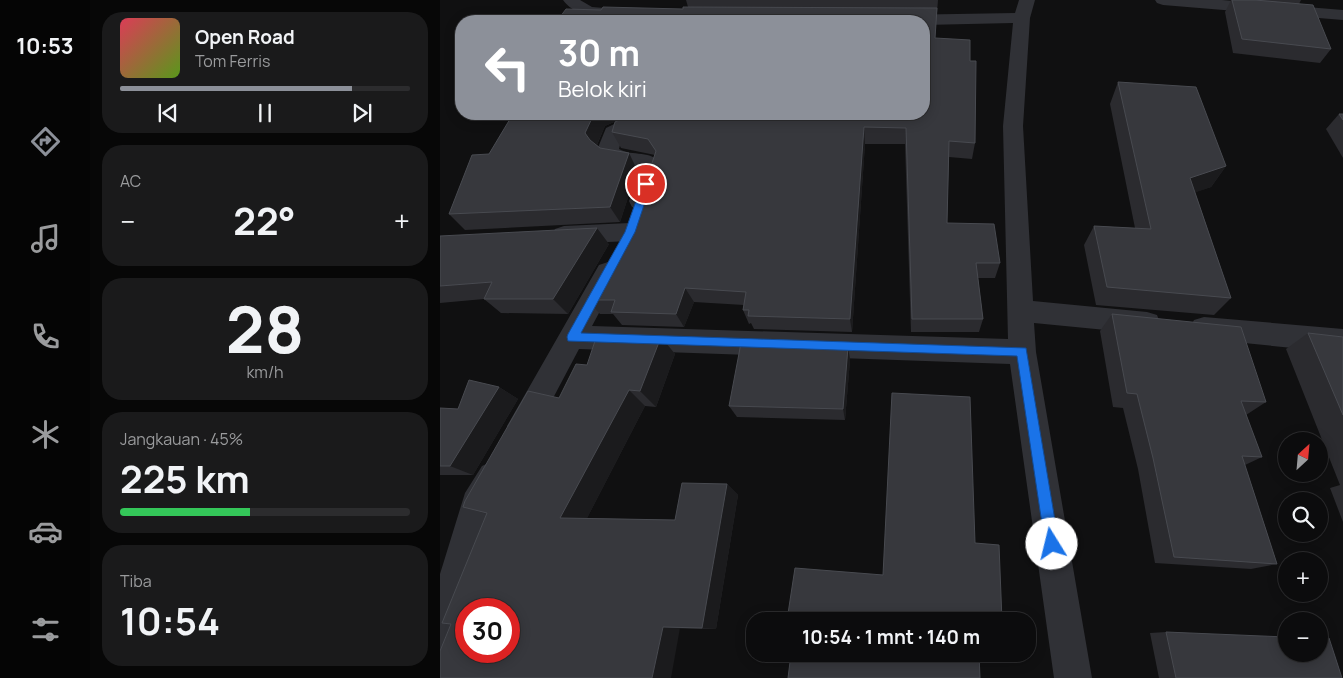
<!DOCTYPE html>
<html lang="id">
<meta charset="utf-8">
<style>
:root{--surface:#0c0c0d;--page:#1a1a1b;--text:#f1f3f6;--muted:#9a9b9d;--line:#2c2c2e;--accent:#8c9099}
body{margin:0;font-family:Manrope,sans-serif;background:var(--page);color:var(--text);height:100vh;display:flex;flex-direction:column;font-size:19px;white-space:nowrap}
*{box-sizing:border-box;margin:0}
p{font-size:16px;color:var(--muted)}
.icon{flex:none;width:28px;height:28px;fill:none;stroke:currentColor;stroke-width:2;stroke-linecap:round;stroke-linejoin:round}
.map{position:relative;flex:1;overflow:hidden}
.side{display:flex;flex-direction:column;gap:12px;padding:12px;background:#070707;width:350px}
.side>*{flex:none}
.banner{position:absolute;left:15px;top:15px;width:475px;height:105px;border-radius:20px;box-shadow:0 2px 12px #0003,0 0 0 1px var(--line);background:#8c9099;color:#fff;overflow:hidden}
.needle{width:32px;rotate:26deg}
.buttons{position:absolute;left:838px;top:432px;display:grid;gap:10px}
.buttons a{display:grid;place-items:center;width:50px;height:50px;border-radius:50%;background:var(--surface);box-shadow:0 2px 12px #0003,0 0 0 1px var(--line);font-size:25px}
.speed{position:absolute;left:15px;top:598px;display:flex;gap:10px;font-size:25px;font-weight:700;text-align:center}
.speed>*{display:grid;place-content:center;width:65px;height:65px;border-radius:50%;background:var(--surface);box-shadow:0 2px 12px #0003,0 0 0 1px var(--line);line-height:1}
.speed .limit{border:8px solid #d22;background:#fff;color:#111}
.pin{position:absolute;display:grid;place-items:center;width:42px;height:42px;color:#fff;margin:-21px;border:2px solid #fff;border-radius:50%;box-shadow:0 1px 5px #0007}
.me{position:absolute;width:55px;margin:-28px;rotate:351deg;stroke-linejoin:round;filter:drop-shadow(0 0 4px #0008)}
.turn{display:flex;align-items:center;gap:18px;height:105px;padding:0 20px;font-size:22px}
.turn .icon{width:65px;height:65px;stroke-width:2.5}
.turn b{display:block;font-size:35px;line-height:42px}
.big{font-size:38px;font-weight:700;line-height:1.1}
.side .tile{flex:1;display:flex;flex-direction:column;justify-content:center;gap:8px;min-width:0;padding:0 18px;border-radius:20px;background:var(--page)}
.side .dial{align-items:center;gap:0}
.dial b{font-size:65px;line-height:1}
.song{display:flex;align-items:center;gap:15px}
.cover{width:60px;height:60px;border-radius:8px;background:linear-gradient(135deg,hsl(350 70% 55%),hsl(90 70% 35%))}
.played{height:5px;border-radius:2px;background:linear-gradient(90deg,var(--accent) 80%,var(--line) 80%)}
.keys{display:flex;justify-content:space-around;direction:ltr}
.heat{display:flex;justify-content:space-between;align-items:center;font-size:28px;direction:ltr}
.charge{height:8px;border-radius:4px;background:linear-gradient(90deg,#34c759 45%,var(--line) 0)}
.trip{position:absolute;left:306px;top:612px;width:290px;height:50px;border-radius:20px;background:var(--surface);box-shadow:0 2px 12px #0003,0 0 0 1px var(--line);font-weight:700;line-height:50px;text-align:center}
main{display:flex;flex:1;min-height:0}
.dock{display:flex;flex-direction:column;width:90px;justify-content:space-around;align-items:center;background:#050505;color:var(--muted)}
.dock .icon{width:35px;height:35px}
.dock .selected{color:var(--accent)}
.dock b{font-size:22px;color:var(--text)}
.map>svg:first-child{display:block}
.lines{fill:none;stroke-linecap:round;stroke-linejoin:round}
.minor{fill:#303136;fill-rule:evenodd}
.wall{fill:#2b2b2f}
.shaded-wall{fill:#1b1b1d}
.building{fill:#37383d;stroke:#484a50;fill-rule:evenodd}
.route{fill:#1a73e8;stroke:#114b97}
</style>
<main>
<nav class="dock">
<b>10:53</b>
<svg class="icon selected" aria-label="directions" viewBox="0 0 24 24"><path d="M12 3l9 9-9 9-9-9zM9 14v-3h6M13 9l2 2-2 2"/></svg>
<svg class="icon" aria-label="music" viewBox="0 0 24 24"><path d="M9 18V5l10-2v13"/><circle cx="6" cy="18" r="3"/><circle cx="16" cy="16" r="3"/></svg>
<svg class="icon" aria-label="phone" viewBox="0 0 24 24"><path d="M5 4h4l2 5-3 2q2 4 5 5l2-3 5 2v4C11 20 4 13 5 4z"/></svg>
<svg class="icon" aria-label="climate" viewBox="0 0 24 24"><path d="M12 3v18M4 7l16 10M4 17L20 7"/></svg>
<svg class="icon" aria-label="car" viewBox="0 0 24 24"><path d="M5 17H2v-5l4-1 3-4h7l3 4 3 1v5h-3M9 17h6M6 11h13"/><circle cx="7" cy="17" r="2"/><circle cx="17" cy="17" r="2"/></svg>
<svg class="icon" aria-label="filters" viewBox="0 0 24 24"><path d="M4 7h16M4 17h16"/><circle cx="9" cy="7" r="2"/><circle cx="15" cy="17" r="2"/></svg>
</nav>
<section class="side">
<div class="tile">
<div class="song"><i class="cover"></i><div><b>Open Road</b><p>Tom Ferris</p></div></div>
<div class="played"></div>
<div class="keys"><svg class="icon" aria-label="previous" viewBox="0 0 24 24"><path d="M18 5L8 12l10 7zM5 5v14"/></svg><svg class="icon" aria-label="pause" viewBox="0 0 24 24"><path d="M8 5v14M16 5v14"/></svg><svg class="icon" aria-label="next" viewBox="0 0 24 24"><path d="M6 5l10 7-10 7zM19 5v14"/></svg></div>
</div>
<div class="tile"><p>AC</p>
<div class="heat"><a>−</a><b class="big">22°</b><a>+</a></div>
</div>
<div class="tile dial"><b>28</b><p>km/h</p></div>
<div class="tile"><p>Jangkauan · 45%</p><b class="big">225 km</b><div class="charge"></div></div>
<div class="tile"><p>Tiba</p><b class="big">10:54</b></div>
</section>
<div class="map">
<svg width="903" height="678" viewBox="0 0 903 678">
<rect width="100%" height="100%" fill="#101011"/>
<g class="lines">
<g class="minor">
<path d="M123,0H140L152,7L189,10L191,14L189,18C168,23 136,18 123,0Z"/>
<polygon points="579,0 595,0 590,18 583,126 593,301 707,312 717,315 720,323 717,331 707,334 594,323 596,352 652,678 614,678 570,364 139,349 93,436 82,440 71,436 67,426 159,265 168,262 177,265 181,272 152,326 568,339 563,126 573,23 484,25 484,21 450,20 452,16 458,15 575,13"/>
<polygon points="715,0 782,0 903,10 903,20 723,5 717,3"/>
<path d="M195,114H221L218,118L182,137L179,149C192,157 212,149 222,165L221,173L208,207L200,209L192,207L189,201L200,168C183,165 168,166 157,150L166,128Z"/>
<polygon points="190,223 198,226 202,232 198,238 190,241 124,244 115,241 112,235 115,229 124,226"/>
<polygon points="764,317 903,329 903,353 764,339 754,336 750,328 754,320"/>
<polygon points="53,461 64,466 69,477 52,511 19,636 13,649 0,655 0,574 25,493 42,466"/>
</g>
</g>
<g class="wall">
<polygon points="246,0 498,0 495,38 530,61 535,143 532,159 509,157 507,223 560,263 555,278 538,278 543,319 539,332 471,332 465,144 425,144 412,332 314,329 311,323 309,324 303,310 304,305 254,302 244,327 182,325 173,314 160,314 147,300 194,218 215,155 181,148 172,132 183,118 165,126 157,145 160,148 189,153 197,170 180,222 25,230 9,214 49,154 73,114 484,114 161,10 243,9 248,7"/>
<polygon points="791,0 861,0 859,4 891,49 880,63 793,53 785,12"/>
<polygon points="678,82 786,166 771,187 755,192 791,298 774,315 656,305 644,245 654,226 695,228 670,104"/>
<polygon points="899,114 903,114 903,158 886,129"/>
<polygon points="0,236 169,244 128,314 61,313 44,299 0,303"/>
<polygon points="672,314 826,402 806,415 822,457 805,465 837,564 811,569 715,563 698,469 683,408 673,407 660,331"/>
<polygon points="868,333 903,337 903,522 890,488 900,485 846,349"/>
<polygon points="221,337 235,354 216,407 205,406 147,518 235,520 287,484 298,495 276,629 11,624 47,514 23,507 147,365"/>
<polygon points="408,347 410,360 405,420 297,417 289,406"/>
<polygon points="59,387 78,399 33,475 0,475 0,408 18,409"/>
<polygon points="726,632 902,678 719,678 710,633"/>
</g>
<g class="shaded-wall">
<polygon points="154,114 191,114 165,126 155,149 145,133"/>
<polygon points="424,127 425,144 412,332 410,319"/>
<polygon points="189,153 197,170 180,222 170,207"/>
<polygon points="786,166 771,187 737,199 750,178"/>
<polygon points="157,228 169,244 128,314 113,299"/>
<polygon points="245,288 254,302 244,327 236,314"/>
<polygon points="221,337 235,354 216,407 200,391"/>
<polygon points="408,347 410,360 405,420 403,409"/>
<polygon points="59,387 78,399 33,475 10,466"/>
<polygon points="189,390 205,406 143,526 120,518"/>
<polygon points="287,484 298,495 276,629 262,628"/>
<polygon points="223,627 240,628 231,678 212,678"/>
</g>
<g class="building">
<polygon points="792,0 815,0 873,5 891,49 802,39"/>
<polygon points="163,7 243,9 243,7 497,8 495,38 530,40 530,61 536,61 535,143 509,141 507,223 554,224 560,263 536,263 543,319 472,319 466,128 424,127 410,319 308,316 309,310 303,310 306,292 245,288 236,314 171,312 175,300 147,300 194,218 216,151 208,139 172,132 175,122 191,114 484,114 484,21 117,21 126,9 161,10"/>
<polygon points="678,82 756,87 786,166 750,178 791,298 667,287 654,226 711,229"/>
<polygon points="73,114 154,114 145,133 150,140 160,148 189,153 170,207 9,214 32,155 49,154"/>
<polygon points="899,114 903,114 903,120"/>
<polygon points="157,228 113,299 44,299 52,282 0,286 0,236"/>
<polygon points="672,314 801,327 826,402 801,401 822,457 802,456 837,564 734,557 713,458 697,394 687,393"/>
<polygon points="868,333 903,337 903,415"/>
<path d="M157,335L221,337L200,391L189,390L120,518L235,520L242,483L287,484L262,628L223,627L212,678H0V651L11,624L2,623L47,513L23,507L25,501L88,391L119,398L136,364L147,365ZM26,609H69V651H26Z"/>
<polygon points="301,343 408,347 403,409 289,406"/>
<polygon points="29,380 59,387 10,466 0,466 0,408 18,409"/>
<polygon points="452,393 530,397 535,543 559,545 562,621 355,621 347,620 355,568 443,575"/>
<polygon points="726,632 846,637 846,654 879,654 879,638 889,638 902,678 736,678"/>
<polygon points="351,654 539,654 540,678 348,678"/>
</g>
<polygon class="route" points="206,180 211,184 195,232 141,333 586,348 619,544 617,549 612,551 607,549 605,544 577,356 128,341 127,337 128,334 185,232 202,184"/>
</svg>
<div class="buttons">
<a><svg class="needle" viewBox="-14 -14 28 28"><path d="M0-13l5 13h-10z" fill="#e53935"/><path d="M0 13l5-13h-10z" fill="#9a9b9d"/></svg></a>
<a><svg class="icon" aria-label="search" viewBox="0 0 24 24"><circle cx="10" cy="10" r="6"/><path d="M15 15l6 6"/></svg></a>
<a>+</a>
<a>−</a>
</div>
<div class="speed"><div class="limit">30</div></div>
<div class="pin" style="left:206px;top:184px;background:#d93025"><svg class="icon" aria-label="arrive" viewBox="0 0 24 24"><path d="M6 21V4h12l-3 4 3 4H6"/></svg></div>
<svg class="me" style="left:612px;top:544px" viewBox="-20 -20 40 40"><circle r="19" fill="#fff"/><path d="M0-13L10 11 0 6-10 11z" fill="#1a73e8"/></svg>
<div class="trip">10:54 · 1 mnt · 140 m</div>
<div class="banner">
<div class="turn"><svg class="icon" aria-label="left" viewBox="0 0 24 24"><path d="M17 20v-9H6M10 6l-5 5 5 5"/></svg><div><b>30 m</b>Belok kiri</div></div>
</div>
</div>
</main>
